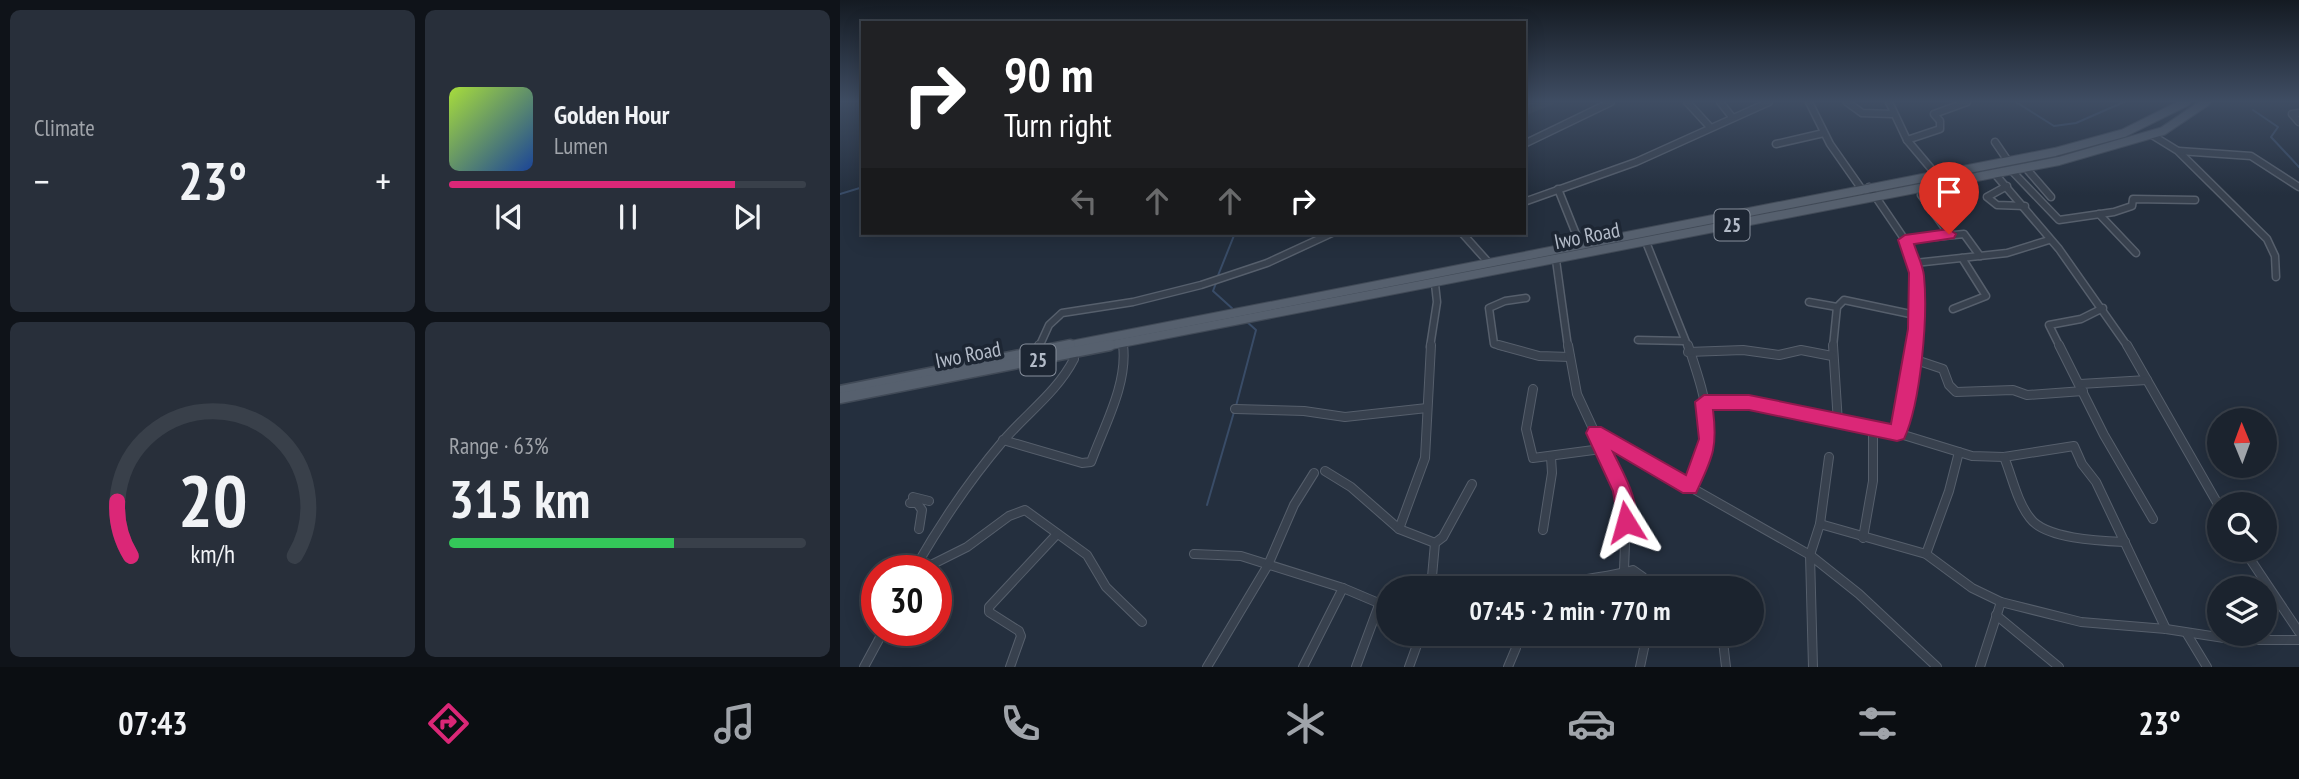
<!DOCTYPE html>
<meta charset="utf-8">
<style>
:root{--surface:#1b232e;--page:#282f3a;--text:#f1f3f6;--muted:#a0a4aa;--line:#39404a;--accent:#db2777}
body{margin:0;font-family:"PT Sans Narrow",sans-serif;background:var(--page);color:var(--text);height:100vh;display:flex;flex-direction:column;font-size:26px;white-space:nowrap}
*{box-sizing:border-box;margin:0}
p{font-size:23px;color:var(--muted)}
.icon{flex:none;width:38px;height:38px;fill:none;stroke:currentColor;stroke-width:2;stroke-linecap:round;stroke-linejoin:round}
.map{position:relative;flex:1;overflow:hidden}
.sheet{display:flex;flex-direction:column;gap:10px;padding:10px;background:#0f1319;width:840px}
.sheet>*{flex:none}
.banner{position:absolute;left:21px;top:21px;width:665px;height:214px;border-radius:0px;box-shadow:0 4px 18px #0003,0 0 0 2px var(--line);background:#202124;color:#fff;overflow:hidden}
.needle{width:46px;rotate:359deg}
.buttons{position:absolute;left:1367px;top:408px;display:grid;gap:14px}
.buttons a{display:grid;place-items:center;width:70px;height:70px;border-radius:50%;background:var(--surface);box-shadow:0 4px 18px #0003,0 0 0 2px var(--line);font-size:35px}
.speed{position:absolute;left:21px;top:555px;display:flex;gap:14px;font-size:35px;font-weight:700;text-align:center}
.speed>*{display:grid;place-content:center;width:91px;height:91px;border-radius:50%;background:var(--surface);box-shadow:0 4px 18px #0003,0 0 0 2px var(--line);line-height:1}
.speed .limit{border:10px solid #d22;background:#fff;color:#111}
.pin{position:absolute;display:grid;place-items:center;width:60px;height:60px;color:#fff;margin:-72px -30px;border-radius:50% 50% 50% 0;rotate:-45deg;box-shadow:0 0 7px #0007}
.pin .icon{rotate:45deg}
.me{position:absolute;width:77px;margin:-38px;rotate:352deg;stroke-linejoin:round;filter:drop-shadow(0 0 5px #0008)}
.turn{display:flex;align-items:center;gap:24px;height:147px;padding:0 28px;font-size:32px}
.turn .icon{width:91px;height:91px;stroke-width:2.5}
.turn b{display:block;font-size:49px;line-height:60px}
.lanes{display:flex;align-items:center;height:66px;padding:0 28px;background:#0003;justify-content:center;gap:35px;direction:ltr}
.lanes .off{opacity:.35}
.big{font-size:52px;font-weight:600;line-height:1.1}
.sheet .tile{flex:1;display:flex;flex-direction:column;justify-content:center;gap:10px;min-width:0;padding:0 24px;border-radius:10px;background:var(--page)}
.sheet .dial{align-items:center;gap:0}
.dial svg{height:182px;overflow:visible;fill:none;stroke:var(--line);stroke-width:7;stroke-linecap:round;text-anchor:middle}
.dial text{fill:var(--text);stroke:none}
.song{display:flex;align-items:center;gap:21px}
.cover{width:84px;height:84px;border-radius:10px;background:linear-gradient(135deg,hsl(80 70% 55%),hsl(220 70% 35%))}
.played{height:7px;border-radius:4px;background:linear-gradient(90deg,var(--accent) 80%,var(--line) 80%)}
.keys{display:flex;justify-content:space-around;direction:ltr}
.heat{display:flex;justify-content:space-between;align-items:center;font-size:38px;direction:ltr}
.charge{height:10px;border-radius:5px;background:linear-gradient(90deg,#34c759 63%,var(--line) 0)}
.sheet .tiles{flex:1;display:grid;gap:10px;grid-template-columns:repeat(2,1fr)}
.trip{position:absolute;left:536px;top:576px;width:388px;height:70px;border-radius:35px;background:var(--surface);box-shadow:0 4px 18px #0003,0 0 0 2px var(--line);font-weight:600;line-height:70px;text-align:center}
.tabs{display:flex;height:112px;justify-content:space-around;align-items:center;background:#0b0e12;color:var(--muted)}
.tabs .icon{width:49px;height:49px}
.tabs .on{color:var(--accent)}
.tabs b{font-size:32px;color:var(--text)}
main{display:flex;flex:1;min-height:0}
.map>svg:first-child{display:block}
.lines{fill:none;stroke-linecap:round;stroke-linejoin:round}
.stream{stroke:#394c67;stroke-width:2}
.minor-far1-casing{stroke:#565f6c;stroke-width:9}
.minor-casing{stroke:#565f6c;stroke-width:10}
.major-far1-casing{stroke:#414a57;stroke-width:10}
.major-casing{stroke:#414a57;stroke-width:13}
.minor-far1{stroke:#38414e;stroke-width:6}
.minor{stroke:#38414e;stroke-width:8}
.major-far1{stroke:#56606e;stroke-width:8}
.major{stroke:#56606e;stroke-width:10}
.shaded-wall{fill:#303945}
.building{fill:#455162;stroke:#303945;stroke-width:2}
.route{fill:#db2777;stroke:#8e194d;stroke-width:2}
.labels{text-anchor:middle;stroke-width:7;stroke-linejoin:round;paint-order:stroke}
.shield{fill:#1d2633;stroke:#878f9c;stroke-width:2}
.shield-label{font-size:19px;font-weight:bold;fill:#b4bcc9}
.street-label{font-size:21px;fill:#b4bcc9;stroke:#1d2633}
</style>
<main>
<section class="sheet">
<div class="tiles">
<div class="tile"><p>Climate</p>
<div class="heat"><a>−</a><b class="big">23°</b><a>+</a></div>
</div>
<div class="tile">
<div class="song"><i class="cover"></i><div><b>Golden Hour</b><p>Lumen</p></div></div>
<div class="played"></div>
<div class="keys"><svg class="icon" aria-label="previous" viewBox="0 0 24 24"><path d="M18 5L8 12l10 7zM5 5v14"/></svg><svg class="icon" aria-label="pause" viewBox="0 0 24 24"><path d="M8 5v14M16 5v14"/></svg><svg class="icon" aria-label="next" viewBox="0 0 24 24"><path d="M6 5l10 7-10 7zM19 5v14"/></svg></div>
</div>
<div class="tile dial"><svg viewBox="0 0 100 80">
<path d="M14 69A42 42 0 1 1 86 69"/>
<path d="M14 69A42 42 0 0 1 8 45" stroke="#db2777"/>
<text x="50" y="56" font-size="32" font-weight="700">20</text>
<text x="50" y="72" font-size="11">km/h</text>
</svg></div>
<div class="tile"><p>Range · 63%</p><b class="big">315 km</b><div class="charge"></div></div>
</div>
</section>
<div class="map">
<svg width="1459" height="667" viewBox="0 0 1459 667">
<rect width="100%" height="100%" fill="#242f3e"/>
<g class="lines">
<g class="stream">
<polyline points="1176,102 1214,126 1236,123 1284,102"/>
<polyline points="1413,110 1438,127 1431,137 1459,167"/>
<polyline points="0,194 23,187"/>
<polyline points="377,278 395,233"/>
<polyline points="376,283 373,291 394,310"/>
<polyline points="396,406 416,330 406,321"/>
<polyline points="367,505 394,412"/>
</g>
<defs>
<g id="minor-far1">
<polyline points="847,102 869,126"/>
<polyline points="880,102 892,117"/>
<polyline points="969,102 990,144 1023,191"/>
<polyline points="1007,102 1022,113 1052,114"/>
<polyline points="1049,102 1067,140 1099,178"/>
<polyline points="1459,113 1452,114 1459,122"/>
<polyline points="1312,135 1338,151 1427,239 1435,256 1436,277"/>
<polyline points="1067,140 1100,129 1100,121 1094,114 1127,102"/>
<polyline points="1155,142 1168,161"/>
<polyline points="684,144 771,102"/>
<polyline points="936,144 984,133"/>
<polyline points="1339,151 1411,156 1459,187"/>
<polyline points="1185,167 1211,197"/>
<polyline points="1171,170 1219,220 1274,212 1292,206 1293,199 1355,200"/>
<polyline points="1155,174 1219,249 1288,347"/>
<polyline points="1167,186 1147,197 1157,205 1185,206"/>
<polyline points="1029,187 1065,240 1076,273 1073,347"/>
<polyline points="718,189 740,244"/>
<polyline points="1081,195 1109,234"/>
<polyline points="684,202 796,162 929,102"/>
<polyline points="1259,214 1296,253"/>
<polyline points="622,233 648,262"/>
<polyline points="1065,240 1124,234 1140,256"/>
<polyline points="806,242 848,347"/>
<polyline points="716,260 728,347"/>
<polyline points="1075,263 1167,253 1209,240"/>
<polyline points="969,302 997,307 1004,300 1075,315"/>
<polyline points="1113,309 1146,296 1122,258"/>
<polyline points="798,340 844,341"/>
<polyline points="283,343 283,347"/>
<polyline points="199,347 209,325 222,313 293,302 361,285 427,263 492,233"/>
<polyline points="590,347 597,302 595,284"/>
<polyline points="666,347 654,344 649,308 665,301 686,298"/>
<polyline points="993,347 997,307"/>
<polyline points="1220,347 1209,325 1241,319 1263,308"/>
</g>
<g id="minor">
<polyline points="659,345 699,356 730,357"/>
<polyline points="728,345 737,394 755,433 970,555 1019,594 1097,667"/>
<path d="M848,345C867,403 878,431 849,487"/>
<polyline points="993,345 998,423"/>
<polyline points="1219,345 1264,435 1313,519"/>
<polyline points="1287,345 1379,506"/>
<polyline points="197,352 199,345"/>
<polyline points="848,352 903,350 939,355 961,350 992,356"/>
<polyline points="1073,359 1103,369 1109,385 1116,392 1173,390 1187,395 1243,391"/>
<polyline points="1240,384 1307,380"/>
<polyline points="693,389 686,429 693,458 761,449"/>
<polyline points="864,403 909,402 1057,433 1132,456 1164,457 1234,446 1242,464 1256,482 1326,629"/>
<polyline points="395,409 464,411 505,417 587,408"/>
<polyline points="1057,433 1073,345"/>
<polyline points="755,434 782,490 786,517 784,570"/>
<path d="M163,440L242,463L251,462C264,426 288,384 283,345"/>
<path d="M1164,457C1172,476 1177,502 1190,518C1205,539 1261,541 1285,542"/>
<polyline points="485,471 511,487 559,529 595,543"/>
<polyline points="73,497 89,501"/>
<polyline points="70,503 77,503 82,510 79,529"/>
<polyline points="980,524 1086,554 1132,588 1161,602 1241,622 1326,629 1397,640 1459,640"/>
<polyline points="559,529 585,458 591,345"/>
<polyline points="703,530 712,473 711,457"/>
<polyline points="1023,538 1033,481 1033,429"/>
<polyline points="1404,550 1459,632"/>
<polyline points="354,554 401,556 503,588 548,607"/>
<polyline points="1086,554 1109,491 1119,452"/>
<path d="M74,570C100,524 129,481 163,441C187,413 217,392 234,359L232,353"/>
<polyline points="81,570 127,547 169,516 185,510 247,555 266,587 302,622"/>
<polyline points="592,584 606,588"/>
<polyline points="591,588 595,543 603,537 632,484"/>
<path d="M710,588C738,578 765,578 793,570L803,577L806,588"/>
<polyline points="1156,615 1219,667"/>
<polyline points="863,634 883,641 886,667"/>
<polyline points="1347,634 1367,667"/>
<polyline points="24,667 44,630"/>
<polyline points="170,667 181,636 179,631 149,612 149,607 217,534"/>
<polyline points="367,667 428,565 454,505 474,473"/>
<polyline points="463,667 503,588"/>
<polyline points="516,667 539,605"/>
<polyline points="569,667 581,634"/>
<polyline points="668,667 676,648"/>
<polyline points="800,667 807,634"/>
<polyline points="973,667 970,555 980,524 989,457"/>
<polyline points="1140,667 1161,602"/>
</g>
<g id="major-far1">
<polyline points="221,347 1215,152 1284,133 1346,102"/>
<polyline points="261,347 1219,161 1323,131 1366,102"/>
</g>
<g id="major">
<polyline points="0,391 230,345"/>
<polyline points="0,398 270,345"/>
</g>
</defs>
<use href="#minor-far1" class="minor-far1-casing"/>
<use href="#minor" class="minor-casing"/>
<use href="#major-far1" class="major-far1-casing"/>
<use href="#major" class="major-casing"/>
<use href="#minor-far1" class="minor-far1"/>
<use href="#minor" class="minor"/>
<use href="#major-far1" class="major-far1"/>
<use href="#major" class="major"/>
</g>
<polygon class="shaded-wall" points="699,102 714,102 714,104 684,116 684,108"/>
<polygon class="building" points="684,102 699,102 684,108"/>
<linearGradient id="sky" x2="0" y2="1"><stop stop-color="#141a22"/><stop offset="0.52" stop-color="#3f4d63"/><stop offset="1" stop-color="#3f4d63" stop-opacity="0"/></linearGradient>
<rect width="1459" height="195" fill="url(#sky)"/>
<path class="route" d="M1109,229L1116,234L1114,238L1074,244C1077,254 1083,265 1084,276C1088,317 1081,402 1064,439L1057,441L909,410H873C878,449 872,458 856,493H843L773,452C783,473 803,505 793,528L786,531L779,528L773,491L746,433L749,427H761L846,475L859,439L855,402L864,395H909L1051,424L1068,329L1069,273L1058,240L1065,235Z"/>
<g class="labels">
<g class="shield">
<rect x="874.5" y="209.5" width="35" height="31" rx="5"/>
<rect x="180.5" y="344.5" width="35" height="31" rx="5"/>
</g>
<g class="shield-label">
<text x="892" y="232">25</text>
<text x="198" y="367">25</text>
</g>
<g class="street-label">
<text transform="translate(747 236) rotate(-11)" y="7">Iwo Road</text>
<text transform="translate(128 355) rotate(-11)" y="7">Iwo Road</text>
</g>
</g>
</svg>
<div class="buttons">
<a><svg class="needle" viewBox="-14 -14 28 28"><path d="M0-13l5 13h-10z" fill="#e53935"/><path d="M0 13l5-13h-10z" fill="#a0a4aa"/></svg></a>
<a><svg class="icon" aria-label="search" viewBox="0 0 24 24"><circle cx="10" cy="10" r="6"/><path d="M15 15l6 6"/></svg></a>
<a><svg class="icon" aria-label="layers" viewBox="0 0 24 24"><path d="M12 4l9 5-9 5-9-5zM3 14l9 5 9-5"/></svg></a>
</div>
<div class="speed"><div class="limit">30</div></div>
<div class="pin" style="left:1109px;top:234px;background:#d93025"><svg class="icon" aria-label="arrive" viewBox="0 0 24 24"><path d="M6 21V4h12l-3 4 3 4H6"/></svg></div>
<svg class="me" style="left:786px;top:522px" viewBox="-20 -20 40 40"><path d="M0-17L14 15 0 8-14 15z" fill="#db2777" stroke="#fff" stroke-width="4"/></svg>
<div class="trip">07:45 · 2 min · 770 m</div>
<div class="banner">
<div class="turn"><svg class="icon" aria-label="right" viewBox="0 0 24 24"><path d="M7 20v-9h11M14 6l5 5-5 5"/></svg><div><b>90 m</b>Turn right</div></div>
<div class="lanes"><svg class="icon off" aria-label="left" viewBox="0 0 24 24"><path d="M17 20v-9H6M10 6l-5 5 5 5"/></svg><svg class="icon off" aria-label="ahead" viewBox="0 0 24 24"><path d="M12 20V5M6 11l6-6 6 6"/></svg><svg class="icon off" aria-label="ahead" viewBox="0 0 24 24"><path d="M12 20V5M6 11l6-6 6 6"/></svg><svg class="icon" aria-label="right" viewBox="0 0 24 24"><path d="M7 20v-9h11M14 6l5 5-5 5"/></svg></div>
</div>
</div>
</main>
<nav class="tabs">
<b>07:43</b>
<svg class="icon on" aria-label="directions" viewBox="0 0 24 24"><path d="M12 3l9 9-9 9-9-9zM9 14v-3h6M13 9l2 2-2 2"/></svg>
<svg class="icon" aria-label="music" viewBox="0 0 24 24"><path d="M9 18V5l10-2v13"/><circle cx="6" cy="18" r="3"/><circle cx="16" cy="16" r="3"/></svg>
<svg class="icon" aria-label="phone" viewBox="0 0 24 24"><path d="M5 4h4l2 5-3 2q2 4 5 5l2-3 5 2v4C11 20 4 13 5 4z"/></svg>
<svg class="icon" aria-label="climate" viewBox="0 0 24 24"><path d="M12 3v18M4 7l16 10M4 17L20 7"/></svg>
<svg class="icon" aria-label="car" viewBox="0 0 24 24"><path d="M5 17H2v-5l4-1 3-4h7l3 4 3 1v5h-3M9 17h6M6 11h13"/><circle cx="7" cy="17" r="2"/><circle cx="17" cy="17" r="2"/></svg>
<svg class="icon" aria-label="filters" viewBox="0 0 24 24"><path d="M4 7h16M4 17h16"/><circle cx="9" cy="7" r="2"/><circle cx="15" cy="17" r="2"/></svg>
<b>23°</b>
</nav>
